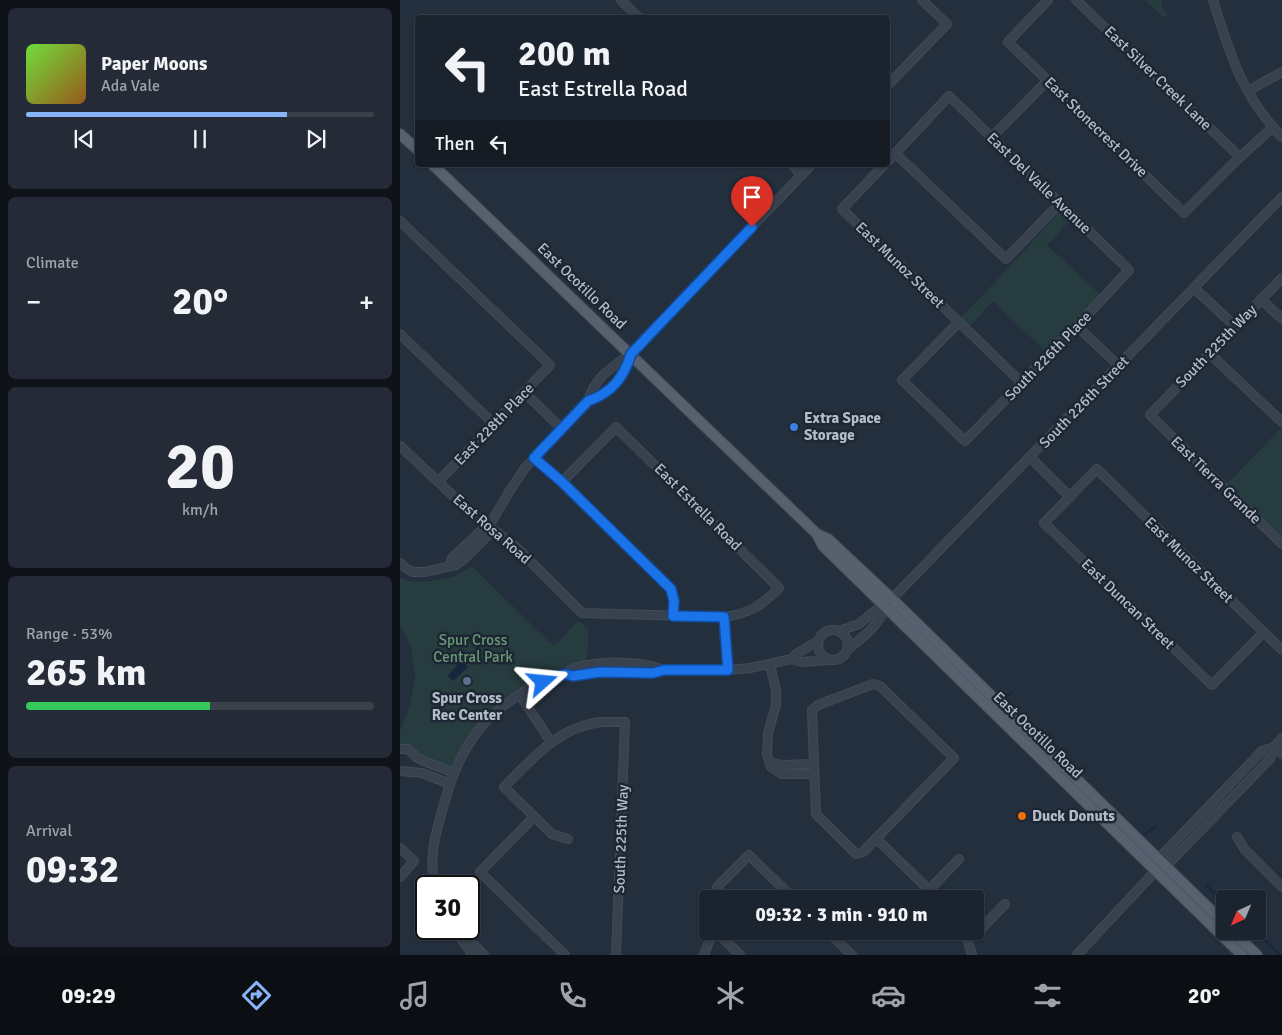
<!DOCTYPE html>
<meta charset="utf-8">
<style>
:root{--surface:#1b232e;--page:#242b36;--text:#f1f3f6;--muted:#a0a4aa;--line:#39404a;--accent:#8ab4f8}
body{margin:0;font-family:Signika,sans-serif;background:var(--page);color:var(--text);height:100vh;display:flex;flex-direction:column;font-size:19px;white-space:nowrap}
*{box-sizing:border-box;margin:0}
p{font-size:16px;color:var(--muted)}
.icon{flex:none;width:28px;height:28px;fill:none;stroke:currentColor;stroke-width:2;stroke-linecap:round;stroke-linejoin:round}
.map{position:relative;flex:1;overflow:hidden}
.details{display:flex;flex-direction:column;gap:8px;padding:8px;background:#0f1319;width:400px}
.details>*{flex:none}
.guide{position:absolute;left:15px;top:15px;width:475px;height:152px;border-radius:5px;box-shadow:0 1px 4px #0004,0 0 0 1px var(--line);background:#1b232e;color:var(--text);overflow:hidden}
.needle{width:32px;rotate:224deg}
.controls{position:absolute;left:816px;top:890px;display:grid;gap:10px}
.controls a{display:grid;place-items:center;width:50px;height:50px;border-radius:5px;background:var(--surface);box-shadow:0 1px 4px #0004,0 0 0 1px var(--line);font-size:25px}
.speed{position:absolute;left:15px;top:875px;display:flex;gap:10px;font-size:25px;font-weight:700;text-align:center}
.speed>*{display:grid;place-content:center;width:65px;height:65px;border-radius:50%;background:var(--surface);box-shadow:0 1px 4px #0004,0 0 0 1px var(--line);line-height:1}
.speed .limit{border:2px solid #111;border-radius:8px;background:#fff;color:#111}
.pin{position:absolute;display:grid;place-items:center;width:42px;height:42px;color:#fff;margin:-51px -21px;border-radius:50% 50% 50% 0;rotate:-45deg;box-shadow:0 0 5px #0007}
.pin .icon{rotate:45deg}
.me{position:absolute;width:55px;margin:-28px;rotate:72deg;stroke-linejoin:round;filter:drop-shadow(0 0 4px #0008)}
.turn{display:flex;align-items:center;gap:18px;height:105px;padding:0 20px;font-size:22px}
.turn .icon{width:65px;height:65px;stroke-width:2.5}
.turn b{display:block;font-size:35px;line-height:42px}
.then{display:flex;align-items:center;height:48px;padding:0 20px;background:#0003;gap:10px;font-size:19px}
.big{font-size:38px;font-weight:700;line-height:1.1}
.details .widget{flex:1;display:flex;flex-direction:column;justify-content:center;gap:8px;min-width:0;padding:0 18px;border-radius:8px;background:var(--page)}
.details .dial{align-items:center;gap:0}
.dial b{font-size:65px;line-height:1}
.song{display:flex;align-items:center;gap:15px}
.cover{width:60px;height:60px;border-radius:8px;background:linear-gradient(135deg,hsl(100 70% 55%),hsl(30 70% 35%))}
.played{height:5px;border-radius:2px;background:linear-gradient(90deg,var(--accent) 75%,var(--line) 75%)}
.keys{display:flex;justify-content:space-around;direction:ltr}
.heat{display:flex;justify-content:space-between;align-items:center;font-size:28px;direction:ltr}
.charge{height:8px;border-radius:4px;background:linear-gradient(90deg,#34c759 53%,var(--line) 0)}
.trip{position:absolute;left:299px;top:890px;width:285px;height:50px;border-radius:5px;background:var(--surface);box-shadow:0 1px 4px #0004,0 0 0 1px var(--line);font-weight:700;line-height:50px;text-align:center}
.dock{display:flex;height:80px;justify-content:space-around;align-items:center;background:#0b0e12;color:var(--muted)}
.dock .icon{width:35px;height:35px}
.dock .current{color:var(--accent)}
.dock b{font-size:22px;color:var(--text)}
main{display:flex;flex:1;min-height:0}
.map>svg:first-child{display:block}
.green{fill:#263c3f}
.water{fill:#17263c}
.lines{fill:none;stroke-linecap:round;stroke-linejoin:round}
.stream{stroke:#17263c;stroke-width:2}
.minor-casing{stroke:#414a57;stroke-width:10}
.major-casing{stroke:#414a57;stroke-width:12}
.minor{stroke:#38414e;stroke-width:8}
.major{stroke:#56606e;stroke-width:10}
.route-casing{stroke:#114b97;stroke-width:12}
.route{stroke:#1a73e8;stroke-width:9}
.shop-dot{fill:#3f7fe0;stroke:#1d2633;stroke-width:2}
.service-dot{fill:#5c6f8a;stroke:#1d2633;stroke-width:2}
.food-dot{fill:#e8710a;stroke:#1d2633;stroke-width:2}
.labels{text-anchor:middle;stroke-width:5;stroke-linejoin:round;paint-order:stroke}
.street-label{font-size:15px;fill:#b4bcc9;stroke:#1d2633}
.poi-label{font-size:15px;font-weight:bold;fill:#b4bcc9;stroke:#1d2633;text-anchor:start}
.park-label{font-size:15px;fill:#6b9a76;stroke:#1d2633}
</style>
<main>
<section class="details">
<div class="widget">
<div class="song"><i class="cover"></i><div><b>Paper Moons</b><p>Ada Vale</p></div></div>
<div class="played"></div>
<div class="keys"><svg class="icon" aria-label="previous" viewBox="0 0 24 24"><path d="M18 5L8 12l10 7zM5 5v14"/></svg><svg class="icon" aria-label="pause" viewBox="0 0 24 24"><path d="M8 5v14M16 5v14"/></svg><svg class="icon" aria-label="next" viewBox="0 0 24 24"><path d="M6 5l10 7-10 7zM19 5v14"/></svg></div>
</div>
<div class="widget"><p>Climate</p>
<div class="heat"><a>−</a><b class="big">20°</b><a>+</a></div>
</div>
<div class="widget dial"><b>20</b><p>km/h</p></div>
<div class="widget"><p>Range · 53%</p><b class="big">265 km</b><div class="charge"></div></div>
<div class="widget"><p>Arrival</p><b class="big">09:32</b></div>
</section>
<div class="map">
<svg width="882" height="955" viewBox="0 0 882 955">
<rect width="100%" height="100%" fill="#242f3e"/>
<g class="green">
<polygon points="744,0 761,0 762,6 767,15 763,17 751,5"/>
<polygon points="660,211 663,211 671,219 647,245 702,296 646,352 593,301 569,327 560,318 603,274"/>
<polygon points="882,427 882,537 827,484"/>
<path d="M73,567L149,642L154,645L162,639L176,622L182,623L188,628V647L186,663C149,673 114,685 87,714C73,729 63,749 54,767C45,766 37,765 29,761C19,755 13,747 0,747V731L10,706L15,677L11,647L0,625V577C11,585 43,581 55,576C62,573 65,568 73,567Z"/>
</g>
<polygon class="water" points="60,656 63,657 64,662 68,667 53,681 48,676 59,663 57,659"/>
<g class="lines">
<g class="stream">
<polyline points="606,697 612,692"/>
<polyline points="744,835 756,826"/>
<polyline points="807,886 825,903"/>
<polyline points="855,931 880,955"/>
</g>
<defs>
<g id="minor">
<polyline points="221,0 239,18"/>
<polyline points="648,0 608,42 784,213 840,157 873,127"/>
<polyline points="676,0 840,157"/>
<path d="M813,0C830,54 841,94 882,137"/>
<polyline points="488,85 547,24 522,0"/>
<polyline points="848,91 882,72"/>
<polyline points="592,137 647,81"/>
<polyline points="495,153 606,259 660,203"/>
<polyline points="488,161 549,96 729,270 677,326 565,441 502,380 559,322"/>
<polyline points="392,165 402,175"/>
<polyline points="484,165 442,209 622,383"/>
<polyline points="0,221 150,365 38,482"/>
<polyline points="882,278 750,415 882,544"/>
<polyline points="794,288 835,326"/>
<polyline points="861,299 882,319"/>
<polyline points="677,326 719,366"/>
<polyline points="0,334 94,424"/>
<polyline points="809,353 882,422"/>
<polyline points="124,392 161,428"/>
<path d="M188,401C213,393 224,377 231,354"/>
<path d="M0,446L68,510L115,546L182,613L325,617C350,613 361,606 379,588L216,427L162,482"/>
<polyline points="134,457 162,482 271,589 274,601 273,616"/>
<polyline points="630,457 670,497"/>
<path d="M0,563L7,569L13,572H24L56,565L63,560L87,536L89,526L109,492L125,468L188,401C195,377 211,368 231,354L411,165"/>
<polyline points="49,566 52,558 81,531 89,526"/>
<polyline points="325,617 328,670"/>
<circle cx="433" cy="645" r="15"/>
<polyline points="439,631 459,624 476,610 485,606 882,197"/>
<path d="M864,632L812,685L644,523L697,469C759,530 820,590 882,650"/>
<path d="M448,649C463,637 480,625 485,606"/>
<polyline points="392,659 396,654 418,641"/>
<polyline points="370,664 376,691 376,705 368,733 367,754 371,767 382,774 414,774"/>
<polyline points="165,674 173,676 200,672 253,673 264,670 328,670 350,668 392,659 402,662 428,660"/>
<polygon points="473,684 480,686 554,758 463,852 456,854 416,814 412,710 418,705"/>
<polyline points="120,695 151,742"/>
<polyline points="874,747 882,754"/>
<polyline points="0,749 8,749 16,757 24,761 54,773"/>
<polyline points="370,762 382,765 414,764"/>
<polyline points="0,771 22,773 50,784"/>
<polyline points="134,817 80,872 165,955"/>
<polyline points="837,837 845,850 882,887"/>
<polyline points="476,838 538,899"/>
<path d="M168,839L152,834L104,787C132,759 159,726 202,722C209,722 217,722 225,722L216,955"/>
<polyline points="0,848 14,861 0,877"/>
<polyline points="763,863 763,854 862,751 874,747 882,738"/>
<path d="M35,886C29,861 34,839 41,815C49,783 60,752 82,726C98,708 121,692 143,681C150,678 158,677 165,674C168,672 170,669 174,668C200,661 240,660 264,670"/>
<polyline points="529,890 559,859"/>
<polyline points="316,899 317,887 349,855 394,899"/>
<polyline points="54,929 73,955"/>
<polyline points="316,931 340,955"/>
<polyline points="427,931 452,955"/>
<polyline points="565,931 572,955"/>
<polyline points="575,931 582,928 605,904"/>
<polyline points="61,938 74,945 84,955"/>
<polyline points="304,955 313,931"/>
<polyline points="677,955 763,863 771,861 870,759 874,747"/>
</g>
<g id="major">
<polyline points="0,134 18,150"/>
<polyline points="33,165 417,534 428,539 492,599 825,924"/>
<polyline points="417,534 423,546 842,955"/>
<polyline points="832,931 857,955"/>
</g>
</defs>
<use href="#minor" class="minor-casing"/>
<use href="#major" class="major-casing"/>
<use href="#minor" class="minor"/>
<use href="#major" class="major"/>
</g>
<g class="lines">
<defs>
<path id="route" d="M143,682L165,674L173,676L200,672L253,673L264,670H328L324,617L273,616L274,601L271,589L162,482L134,458L188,401C212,393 224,377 231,354L352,227"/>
</defs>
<use href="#route" class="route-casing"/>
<use href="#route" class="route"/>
</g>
<circle class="shop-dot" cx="394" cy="427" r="5"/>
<circle class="service-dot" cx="67" cy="681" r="5"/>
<circle class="food-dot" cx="622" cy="816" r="5"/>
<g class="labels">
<g class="street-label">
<text transform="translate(758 78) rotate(44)" y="5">East Silver Creek Lane</text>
<text transform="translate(696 127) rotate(44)" y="5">East Stonecrest Drive</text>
<text transform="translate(639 183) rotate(44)" y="5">East Del Valle Avenue</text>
<text transform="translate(500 265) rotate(44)" y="5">East Munoz Street</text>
<text transform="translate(182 286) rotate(44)" y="5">East Ocotillo Road</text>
<text transform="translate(816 346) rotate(-46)" y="5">South 225th Way</text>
<text transform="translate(648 356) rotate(-46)" y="5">South 226th Place</text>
<text transform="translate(684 402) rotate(-46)" y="5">South 226th Street</text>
<text transform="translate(94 424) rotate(-46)" y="5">East 228th Place</text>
<text transform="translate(816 480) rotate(44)" y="5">East Tierra Grande</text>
<text transform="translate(298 507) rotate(45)" y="5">East Estrella Road</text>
<text transform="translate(92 529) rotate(41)" y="5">East Rosa Road</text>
<text transform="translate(789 560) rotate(44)" y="5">East Munoz Street</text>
<text transform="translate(728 604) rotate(44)" y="5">East Duncan Street</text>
<text transform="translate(638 735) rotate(44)" y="5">East Ocotillo Road</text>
<text transform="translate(221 839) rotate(-88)" y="5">South 225th Way</text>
</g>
<g class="poi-label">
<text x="404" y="423">Extra Space<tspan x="404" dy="17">Storage</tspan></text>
<text x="67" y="703" text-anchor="middle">Spur Cross<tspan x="67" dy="17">Rec Center</tspan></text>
<text x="632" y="821">Duck Donuts</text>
</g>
<g class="park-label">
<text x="73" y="645">Spur Cross<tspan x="73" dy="17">Central Park</tspan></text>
</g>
</g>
</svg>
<div class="controls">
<a><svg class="needle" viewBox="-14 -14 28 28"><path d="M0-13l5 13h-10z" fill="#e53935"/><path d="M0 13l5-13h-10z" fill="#a0a4aa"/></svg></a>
</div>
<div class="speed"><div class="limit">30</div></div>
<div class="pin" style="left:352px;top:227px;background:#d93025"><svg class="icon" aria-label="arrive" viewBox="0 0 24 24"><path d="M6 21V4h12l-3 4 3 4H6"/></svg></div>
<svg class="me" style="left:143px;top:682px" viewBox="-20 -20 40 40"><path d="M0-17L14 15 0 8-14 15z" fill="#1a73e8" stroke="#fff" stroke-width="4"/></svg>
<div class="trip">09:32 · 3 min · 910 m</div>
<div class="guide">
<div class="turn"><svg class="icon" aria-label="left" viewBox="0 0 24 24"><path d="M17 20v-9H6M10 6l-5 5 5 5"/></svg><div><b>200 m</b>East Estrella Road</div></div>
<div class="then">Then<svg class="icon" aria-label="left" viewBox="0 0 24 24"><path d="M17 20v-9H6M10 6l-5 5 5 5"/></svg></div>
</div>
</div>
</main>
<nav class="dock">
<b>09:29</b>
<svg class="icon current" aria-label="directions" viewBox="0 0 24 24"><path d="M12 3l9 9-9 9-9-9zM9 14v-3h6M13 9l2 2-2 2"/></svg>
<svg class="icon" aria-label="music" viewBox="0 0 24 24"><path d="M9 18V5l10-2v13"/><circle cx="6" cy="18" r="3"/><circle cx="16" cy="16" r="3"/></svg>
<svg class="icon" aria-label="phone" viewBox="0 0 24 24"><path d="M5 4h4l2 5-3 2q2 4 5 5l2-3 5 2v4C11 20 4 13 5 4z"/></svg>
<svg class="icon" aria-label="climate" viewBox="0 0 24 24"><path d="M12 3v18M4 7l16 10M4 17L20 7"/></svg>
<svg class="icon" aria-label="car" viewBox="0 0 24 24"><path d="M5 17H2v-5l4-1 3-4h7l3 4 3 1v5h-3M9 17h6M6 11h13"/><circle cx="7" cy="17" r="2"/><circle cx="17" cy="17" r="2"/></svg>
<svg class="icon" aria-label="filters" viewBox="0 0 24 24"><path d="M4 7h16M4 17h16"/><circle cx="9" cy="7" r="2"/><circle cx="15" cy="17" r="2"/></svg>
<b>20°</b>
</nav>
